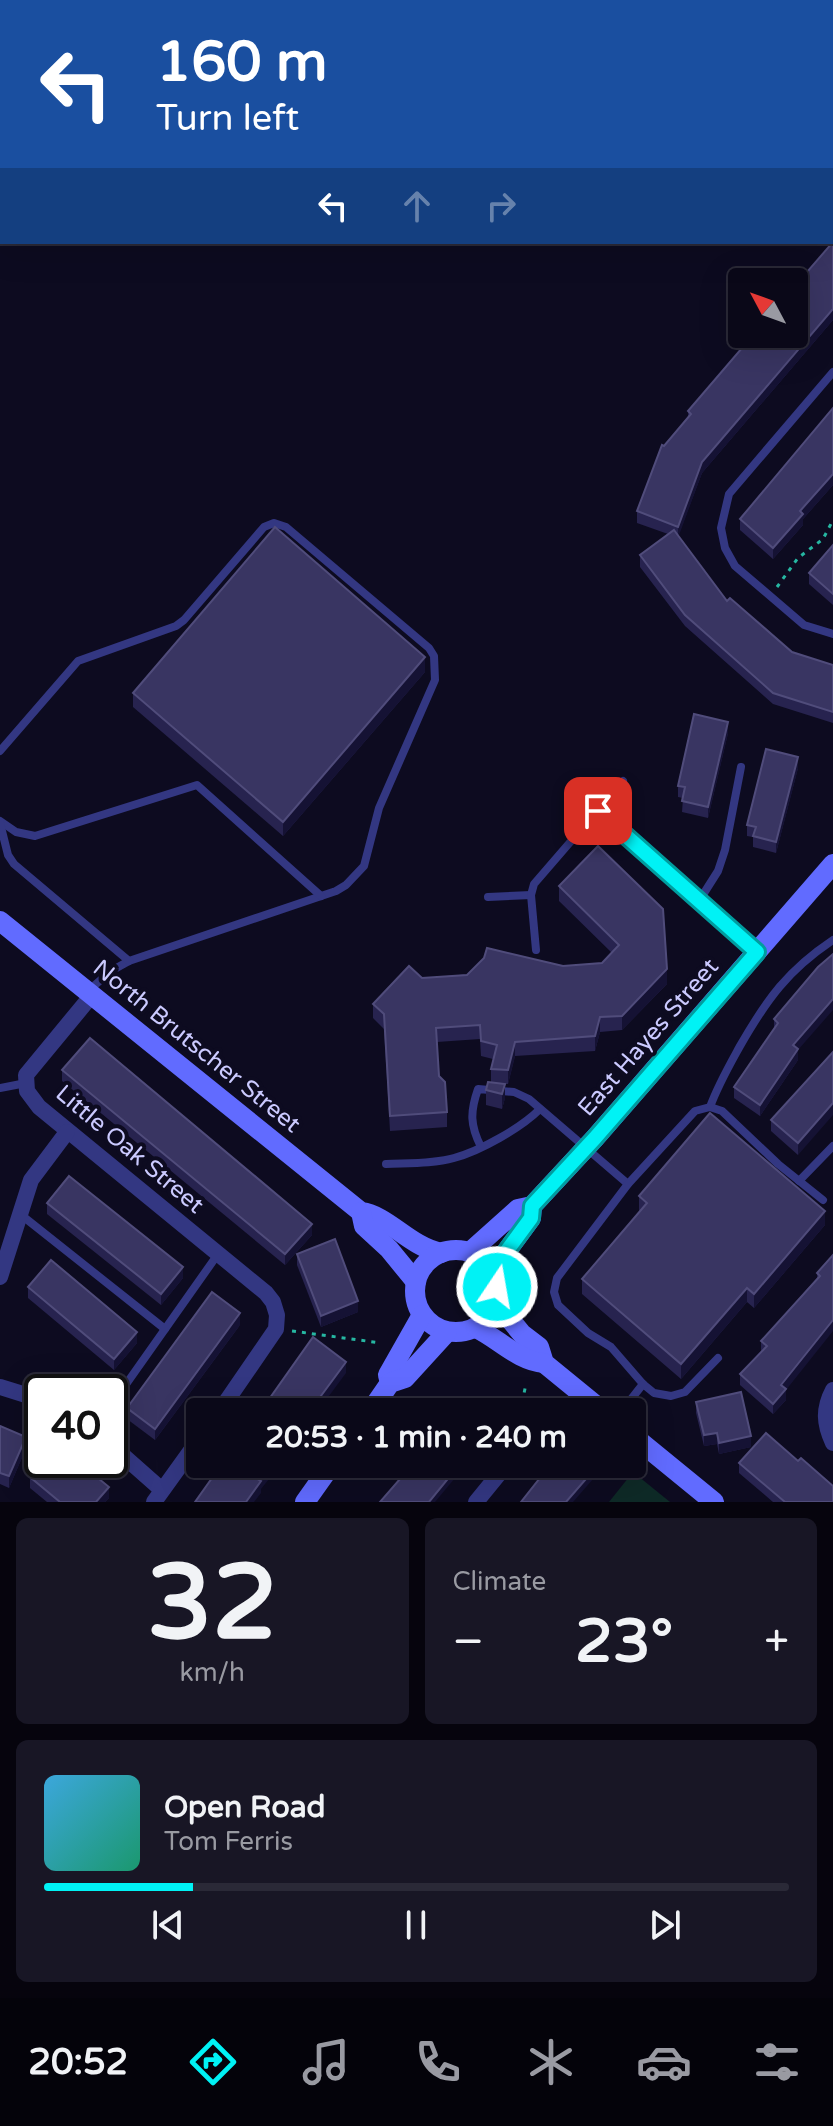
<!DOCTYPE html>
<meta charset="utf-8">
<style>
:root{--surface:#0a0818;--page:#181625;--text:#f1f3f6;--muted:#999aa2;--line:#2a2937;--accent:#00f2f5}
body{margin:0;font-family:"Varela Round",sans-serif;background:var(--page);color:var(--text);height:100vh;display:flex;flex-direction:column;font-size:30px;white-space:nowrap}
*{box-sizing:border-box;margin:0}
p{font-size:26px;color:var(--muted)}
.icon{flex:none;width:44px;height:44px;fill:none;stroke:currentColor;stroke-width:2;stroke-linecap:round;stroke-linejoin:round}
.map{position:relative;height:1502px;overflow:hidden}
.drawer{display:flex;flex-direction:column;gap:16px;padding:16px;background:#06040d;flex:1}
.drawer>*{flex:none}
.banner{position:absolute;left:0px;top:0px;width:834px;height:244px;box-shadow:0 8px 32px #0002,0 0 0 2px var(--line);background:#1a4fa0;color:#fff;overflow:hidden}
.needle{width:52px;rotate:311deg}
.controls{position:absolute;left:728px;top:268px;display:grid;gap:16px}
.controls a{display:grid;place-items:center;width:80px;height:80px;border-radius:8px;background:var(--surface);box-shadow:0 8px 32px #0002,0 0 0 2px var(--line);font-size:40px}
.speed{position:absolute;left:24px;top:1374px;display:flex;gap:16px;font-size:40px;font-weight:700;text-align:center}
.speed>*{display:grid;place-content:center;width:104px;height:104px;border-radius:50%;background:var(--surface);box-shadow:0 8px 32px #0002,0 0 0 2px var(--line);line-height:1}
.speed .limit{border:4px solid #111;border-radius:12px;background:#fff;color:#111}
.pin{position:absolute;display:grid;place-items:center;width:68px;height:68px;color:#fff;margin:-34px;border-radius:16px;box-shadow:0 4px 12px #0006}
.me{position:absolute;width:88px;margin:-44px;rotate:12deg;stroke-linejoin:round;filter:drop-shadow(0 0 6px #0008)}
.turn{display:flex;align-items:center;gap:28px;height:168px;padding:0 24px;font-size:36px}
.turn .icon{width:104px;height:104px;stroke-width:2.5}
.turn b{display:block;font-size:56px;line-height:68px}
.lanes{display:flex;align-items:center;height:76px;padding:0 24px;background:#0003;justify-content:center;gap:40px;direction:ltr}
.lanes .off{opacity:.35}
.big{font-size:60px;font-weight:700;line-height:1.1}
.drawer .tile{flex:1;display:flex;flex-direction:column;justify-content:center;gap:12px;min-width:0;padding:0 28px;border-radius:12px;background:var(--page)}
.drawer .dial{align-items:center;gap:0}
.dial b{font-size:104px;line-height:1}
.song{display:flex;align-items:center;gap:24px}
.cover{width:96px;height:96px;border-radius:12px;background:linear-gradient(135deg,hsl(200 70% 55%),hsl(160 70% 35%))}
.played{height:8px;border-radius:4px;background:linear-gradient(90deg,var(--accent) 20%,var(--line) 20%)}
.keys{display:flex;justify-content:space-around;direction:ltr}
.heat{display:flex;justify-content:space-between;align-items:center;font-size:44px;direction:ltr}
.drawer .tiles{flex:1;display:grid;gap:16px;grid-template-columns:1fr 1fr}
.tile:last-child{grid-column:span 2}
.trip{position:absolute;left:186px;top:1398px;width:460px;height:80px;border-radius:8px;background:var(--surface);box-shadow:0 8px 32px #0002,0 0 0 2px var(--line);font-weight:700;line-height:80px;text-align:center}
.tabs{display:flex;height:128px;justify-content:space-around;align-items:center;background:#04030a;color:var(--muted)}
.tabs .icon{width:56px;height:56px}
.tabs .current{color:var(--accent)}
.tabs b{font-size:36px;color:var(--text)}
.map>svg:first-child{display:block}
.green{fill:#0e2a27}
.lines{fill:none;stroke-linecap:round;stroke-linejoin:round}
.path{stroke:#26b7a2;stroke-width:3;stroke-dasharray:4 6;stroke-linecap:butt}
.lane{stroke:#333782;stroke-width:8}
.street{stroke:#333782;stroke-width:16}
.secondary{stroke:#616bff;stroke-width:20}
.wall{fill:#27234f}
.shaded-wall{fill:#151234}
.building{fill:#393562;stroke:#504c7b;stroke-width:2}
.route-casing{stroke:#009d9f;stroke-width:20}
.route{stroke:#00f2f5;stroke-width:14}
.labels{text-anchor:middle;stroke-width:8;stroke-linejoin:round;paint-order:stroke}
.street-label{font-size:24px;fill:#cbcaff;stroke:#0d0b20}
</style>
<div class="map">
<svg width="833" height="1502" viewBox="0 0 833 1502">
<rect width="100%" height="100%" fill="#0d0b20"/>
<polygon class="green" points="633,1472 670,1502 609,1502"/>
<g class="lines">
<g class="path">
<polyline points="777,587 798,558 823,539 833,520"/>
<polyline points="292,1331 381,1343"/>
<polyline points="520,1412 526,1384"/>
</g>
<g class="lane">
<polyline points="823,0 826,2"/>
<polyline points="706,2 707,0"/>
<polyline points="833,372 729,494 721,528 725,548 735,566 804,625 833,634"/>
<polyline points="0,751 78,661 176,626 184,620 264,527 274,523 286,527 429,648 434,656 435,680 379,808 364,866 346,885 336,891 129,961 111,971 88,991"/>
<polyline points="598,811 756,951"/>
<polyline points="0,821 16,832 35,836 197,785 321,896"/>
<polyline points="0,823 8,855 14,864 129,961"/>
<polyline points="488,897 531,895"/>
<polyline points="699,901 718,871 725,850 741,767"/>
<polyline points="536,950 531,895 534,884 623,781"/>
<polyline points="0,1088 26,1083"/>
<path d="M710,1107C718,1085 729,1066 740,1046C767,999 788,970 833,940"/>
<path d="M481,1147C470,1125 470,1112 478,1089L514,1092L529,1099L628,1184"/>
<path d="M386,1164C408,1163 433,1164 454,1158C480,1151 521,1128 540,1109"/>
<polyline points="799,1181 833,1146"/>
<polyline points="20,1214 165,1329"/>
<polyline points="718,1358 685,1392 671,1396 654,1393 643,1384 611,1347 588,1333 558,1305 554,1292 557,1278 628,1184 695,1111 710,1107 722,1111 778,1164 823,1200"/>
<polyline points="110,1407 218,1254"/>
<polyline points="621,1412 643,1384"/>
</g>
<g class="street">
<polyline points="92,995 26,1075 27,1091 39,1107 266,1293 273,1302 277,1315 276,1329 219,1412"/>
<polyline points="0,1277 31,1180 67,1132"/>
<polyline points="0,1387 42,1400"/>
<path d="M833,1390C823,1409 824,1424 833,1443"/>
<polyline points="110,1444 162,1490"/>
<polyline points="154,1502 200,1438"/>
<polyline points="476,1502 507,1464"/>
</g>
<g class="secondary">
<path d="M0,921L361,1212C389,1216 407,1245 441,1253"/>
<polyline points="361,1212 364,1226 389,1249 416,1282"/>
<circle cx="456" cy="1291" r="41"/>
<polyline points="470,1252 518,1209 532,1206 595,1138 833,864"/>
<polyline points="492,1271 531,1218 532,1206"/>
<polyline points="496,1302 522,1334 539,1347 544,1363 604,1412"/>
<path d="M476,1328C499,1339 518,1361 544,1363"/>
<polyline points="390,1383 388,1375 422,1315"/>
<polyline points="370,1412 390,1383 405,1378 447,1332"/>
<polyline points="632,1435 714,1502"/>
<polyline points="305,1502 332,1464"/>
</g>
</g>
<g class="wall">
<polygon points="833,242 833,320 702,473 678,536 727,601 792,652 833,665 833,723 773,704 685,626 640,567 640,555 668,534 637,523 637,511 664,446 688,418 688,411"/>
<polygon points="833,408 833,485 803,519 803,525 773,559 740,530 740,519"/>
<polygon points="833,545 833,605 809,584 809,573"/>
<polygon points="425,672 283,836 133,707 133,693"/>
<polygon points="728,733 708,818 682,812 683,798 678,797 678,786"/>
<polygon points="798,768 776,853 753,847 753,837 747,836 747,825"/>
<polygon points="559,886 667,984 622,1030 600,1032 595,1051 515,1056 508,1084 505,1084 505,1098 502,1109 486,1105 486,1090 491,1083 491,1069 493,1059 481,1056 480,1039 437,1042 439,1076 447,1112 447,1127 390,1131 384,1029 373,1018 373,1004 422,978 602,963 612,953 559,901"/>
<polygon points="818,967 798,1050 798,1060 760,1116 734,1098 734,1087 774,1029 774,1019"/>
<polygon points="833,1052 798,1155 771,1131 771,1120"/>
<polygon points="62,1070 312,1235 285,1265 62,1081"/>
<polygon points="639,1196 825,1225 754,1308 747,1302 681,1379 582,1294 582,1279 640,1211 639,1210"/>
<polygon points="47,1203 183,1278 161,1305 47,1214"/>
<polygon points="297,1254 358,1312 321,1327 297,1265"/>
<polygon points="833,1255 786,1390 786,1400 773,1414 740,1385 740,1374 761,1351 761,1341 817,1278 817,1273"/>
<polygon points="28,1287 137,1343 114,1370 28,1298"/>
<polygon points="240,1325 155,1440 127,1419 127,1408"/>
<polygon points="696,1402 751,1447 719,1454 717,1444 704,1446 696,1413"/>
<polygon points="0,1426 26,1448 9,1488 0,1484"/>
<polygon points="798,1461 833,1502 773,1502 739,1473 739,1463"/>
<polygon points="30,1477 109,1498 105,1502 47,1502 30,1488"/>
</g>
<g class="shaded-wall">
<polygon points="833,309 833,320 702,473 678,538 678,527 702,462"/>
<polygon points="833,474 833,485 803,519 803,525 773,559 773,548 800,511"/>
<polygon points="425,657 425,672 283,836 283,822"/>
<polygon points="728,722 728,733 708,818 708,807"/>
<polygon points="798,757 798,768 776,853 776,842"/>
<polygon points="667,969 667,984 622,1030 622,1016"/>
<polygon points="833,999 833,1010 798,1050 798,1060 760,1116 760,1105 793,1045"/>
<polygon points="600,1017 600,1032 595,1051 595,1036"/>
<polygon points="515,1042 515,1056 508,1084 508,1070"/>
<polygon points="505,1084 505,1098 502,1109 502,1094"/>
<polygon points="833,1103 833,1115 798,1155 798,1143"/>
<polygon points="825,1211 825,1225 754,1308 754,1294"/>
<polygon points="312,1224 312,1235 285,1265 285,1254"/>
<polygon points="183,1267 183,1278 161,1305 161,1294"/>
<polygon points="747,1288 747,1302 681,1379 681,1364"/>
<polygon points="358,1301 358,1312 321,1327 321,1316"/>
<polygon points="240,1313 240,1325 155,1440 155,1429"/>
<polygon points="833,1320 833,1331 786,1390 786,1400 773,1414 773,1404 781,1385"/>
<polygon points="137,1332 137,1343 114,1370 114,1359"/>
<polygon points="346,1362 346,1373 317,1412 309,1412"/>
<polygon points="717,1433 717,1444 704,1446 704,1435"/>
<polygon points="751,1436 751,1447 719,1454 719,1443"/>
<polygon points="26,1437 26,1448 9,1488 9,1476"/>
<polygon points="272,1464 281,1464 261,1489 261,1493 254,1502 246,1502 259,1480"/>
<polygon points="460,1464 460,1472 435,1502 429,1502"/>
<polygon points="599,1464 600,1471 573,1502 566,1502"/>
<polygon points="109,1487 109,1498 105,1502 96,1502"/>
</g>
<g class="building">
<polygon points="833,242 833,309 702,462 678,527 637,511 662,445 664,446 691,414 688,411 754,334 794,334 794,287"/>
<polygon points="833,408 833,474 800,511 803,514 773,548 740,519"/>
<polygon points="275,527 425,657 283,822 133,693"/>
<polygon points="674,530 727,601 730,598 792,652 833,665 833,712 773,693 685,615 640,555"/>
<polygon points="833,545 833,594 809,573"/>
<polygon points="694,714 728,722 708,807 682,801 685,787 678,786"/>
<polygon points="766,749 798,757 776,842 753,836 756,827 747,825"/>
<polygon points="598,846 663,909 667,969 622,1016 600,1017 595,1036 515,1042 508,1070 491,1069 497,1045 481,1041 480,1025 436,1028 439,1076 445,1082 447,1112 390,1116 384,1014 373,1004 409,966 422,978 467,975 484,958 487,948 563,966 602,963 619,945 559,886"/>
<polygon points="833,954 833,999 793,1045 798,1049 760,1105 734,1087 778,1023 774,1019 818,967"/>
<polygon points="90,1038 312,1224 285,1254 62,1070"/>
<polygon points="833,1052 833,1103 798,1143 771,1120"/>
<polygon points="488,1082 505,1084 502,1094 486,1090"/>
<polygon points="710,1113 825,1211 754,1294 747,1288 681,1364 582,1279 647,1203 639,1196"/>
<polygon points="69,1176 183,1267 161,1294 47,1203"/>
<polygon points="335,1239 358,1301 321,1316 297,1254"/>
<polygon points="833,1255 833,1320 781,1385 786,1389 773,1404 740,1374 767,1346 761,1341 820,1276 817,1273"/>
<polygon points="51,1260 137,1332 114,1359 28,1287"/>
<polygon points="212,1292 240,1313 155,1429 127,1408"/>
<polygon points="313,1337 346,1362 309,1412 260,1412"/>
<polygon points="741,1392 751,1436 719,1443 717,1433 704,1435 696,1402"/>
<polygon points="439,1406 445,1412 433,1412"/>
<polygon points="0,1426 26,1437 9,1476 0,1473"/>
<polygon points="766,1433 798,1461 801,1458 833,1486 833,1502 785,1502 739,1463"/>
<polygon points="44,1460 76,1460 109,1487 96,1502 60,1502 30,1477"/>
<polygon points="222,1464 272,1464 259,1480 261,1481 246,1502 195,1502"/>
<polygon points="413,1464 460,1464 429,1502 380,1502"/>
<polygon points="551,1464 599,1464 566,1502 521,1502"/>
</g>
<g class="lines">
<defs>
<polyline id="route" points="497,1287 492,1271 531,1218 532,1206 595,1138 757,952 598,811"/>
</defs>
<use href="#route" class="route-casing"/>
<use href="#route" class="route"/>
</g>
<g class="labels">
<g class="street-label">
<text transform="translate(648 1037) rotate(-49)" y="8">East Hayes Street</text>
<text transform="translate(197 1046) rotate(39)" y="8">North Brutscher Street</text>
<text transform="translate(130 1149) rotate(40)" y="8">Little Oak Street</text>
</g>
</g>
</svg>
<div class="controls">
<a><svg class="needle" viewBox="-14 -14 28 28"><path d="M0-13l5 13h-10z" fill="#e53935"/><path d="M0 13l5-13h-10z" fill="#999aa2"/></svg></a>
</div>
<div class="speed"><div class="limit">40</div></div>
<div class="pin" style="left:598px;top:811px;background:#d93025"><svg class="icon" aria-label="arrive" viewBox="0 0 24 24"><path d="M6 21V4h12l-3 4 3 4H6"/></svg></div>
<svg class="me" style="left:497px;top:1287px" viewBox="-20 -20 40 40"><circle r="17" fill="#00f2f5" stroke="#fff" stroke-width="3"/><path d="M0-11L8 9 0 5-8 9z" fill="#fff"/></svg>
<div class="trip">20:53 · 1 min · 240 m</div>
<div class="banner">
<div class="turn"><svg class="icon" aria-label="left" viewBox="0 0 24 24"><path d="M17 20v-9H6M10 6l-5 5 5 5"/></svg><div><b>160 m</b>Turn left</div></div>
<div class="lanes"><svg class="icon" aria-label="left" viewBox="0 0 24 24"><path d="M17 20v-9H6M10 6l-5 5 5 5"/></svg><svg class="icon off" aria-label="ahead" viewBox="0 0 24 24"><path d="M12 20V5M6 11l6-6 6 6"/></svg><svg class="icon off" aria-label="right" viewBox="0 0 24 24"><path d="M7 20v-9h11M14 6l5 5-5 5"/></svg></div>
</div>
</div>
<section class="drawer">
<div class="tiles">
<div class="tile dial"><b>32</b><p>km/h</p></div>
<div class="tile"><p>Climate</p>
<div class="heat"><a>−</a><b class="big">23°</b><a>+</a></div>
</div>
<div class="tile">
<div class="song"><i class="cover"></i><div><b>Open Road</b><p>Tom Ferris</p></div></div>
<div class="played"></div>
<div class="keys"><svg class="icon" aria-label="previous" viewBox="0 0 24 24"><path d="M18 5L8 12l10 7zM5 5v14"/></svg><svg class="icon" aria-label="pause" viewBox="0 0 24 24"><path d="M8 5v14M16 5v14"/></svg><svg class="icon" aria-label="next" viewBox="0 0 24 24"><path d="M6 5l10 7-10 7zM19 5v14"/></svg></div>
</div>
</div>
</section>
<nav class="tabs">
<b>20:52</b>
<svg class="icon current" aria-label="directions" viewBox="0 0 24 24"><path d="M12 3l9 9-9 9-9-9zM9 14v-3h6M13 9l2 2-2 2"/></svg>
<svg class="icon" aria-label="music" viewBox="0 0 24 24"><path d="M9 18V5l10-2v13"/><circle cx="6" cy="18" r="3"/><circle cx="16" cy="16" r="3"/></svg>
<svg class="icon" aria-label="phone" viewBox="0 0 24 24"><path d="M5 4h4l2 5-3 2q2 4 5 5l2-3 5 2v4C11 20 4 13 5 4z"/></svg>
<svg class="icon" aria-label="climate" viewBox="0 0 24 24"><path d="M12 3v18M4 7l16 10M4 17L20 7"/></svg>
<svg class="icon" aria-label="car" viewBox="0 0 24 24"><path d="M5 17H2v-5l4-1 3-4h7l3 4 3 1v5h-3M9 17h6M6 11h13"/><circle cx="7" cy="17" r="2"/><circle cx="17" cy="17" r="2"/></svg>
<svg class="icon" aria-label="filters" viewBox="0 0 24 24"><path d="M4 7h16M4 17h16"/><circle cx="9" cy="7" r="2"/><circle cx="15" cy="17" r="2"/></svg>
</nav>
